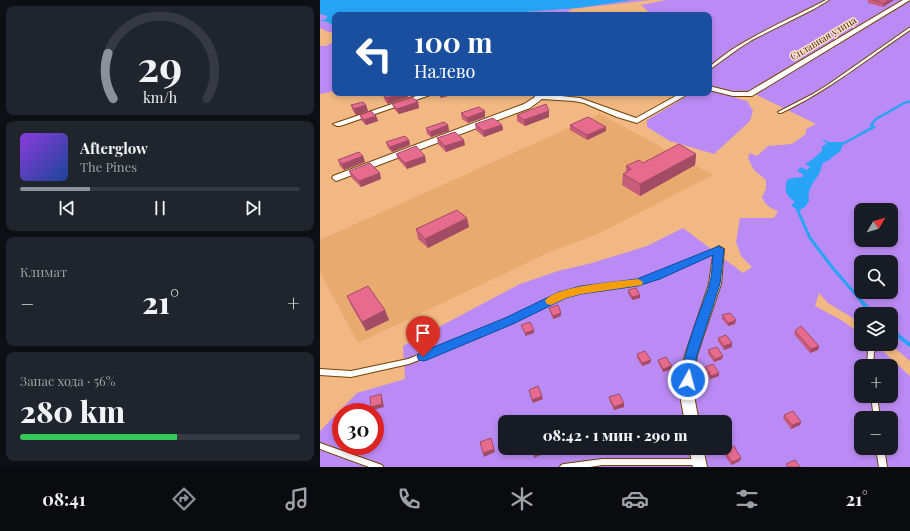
<!DOCTYPE html>
<html lang="ru">
<meta charset="utf-8">
<style>
:root{--surface:#171b24;--page:#20242c;--text:#f1f3f6;--muted:#9ea1a6;--line:#363941;--accent:#8c9099}
body{margin:0;font-family:"Playfair Display",serif;background:var(--page);color:var(--text);height:100vh;display:flex;flex-direction:column;font-size:15px;white-space:nowrap}
*{box-sizing:border-box;margin:0}
p{font-size:13px;color:var(--muted)}
.icon{flex:none;width:22px;height:22px;fill:none;stroke:currentColor;stroke-width:2;stroke-linecap:round;stroke-linejoin:round}
.map{position:relative;flex:1;overflow:hidden}
.panel{display:flex;flex-direction:column;gap:6px;padding:6px;background:#0d0f14;width:320px}
.panel>*{flex:none}
.banner{position:absolute;left:12px;top:12px;width:380px;height:84px;border-radius:8px;box-shadow:0 2px 6px #0003;background:#1a4fa0;color:#fff;overflow:hidden}
.needle{width:26px;rotate:52deg}
.tools{position:absolute;left:534px;top:203px;display:grid;gap:8px}
.tools a{display:grid;place-items:center;width:44px;height:44px;border-radius:8px;background:var(--surface);box-shadow:0 2px 6px #0003;font-size:20px}
.speed{position:absolute;left:12px;top:403px;display:flex;gap:8px;font-size:20px;font-weight:700;text-align:center}
.speed>*{display:grid;place-content:center;width:52px;height:52px;border-radius:50%;background:var(--surface);box-shadow:0 2px 6px #0003;line-height:1}
.speed .limit{border:6px solid #d22;background:#fff;color:#111}
.pin{position:absolute;display:grid;place-items:center;width:34px;height:34px;color:#fff;margin:-41px -17px;border-radius:50% 50% 50% 0;rotate:-45deg;box-shadow:0 0 4px #0007}
.pin .icon{rotate:45deg}
.me{position:absolute;width:44px;margin:-22px;rotate:7deg;stroke-linejoin:round;filter:drop-shadow(0 0 3px #0008)}
.turn{display:flex;align-items:center;gap:14px;height:84px;padding:0 16px;font-size:18px}
.turn .icon{width:52px;height:52px;stroke-width:2.5}
.turn b{display:block;font-size:28px;line-height:34px}
.big{font-size:30px;font-weight:800;line-height:1.1}
.panel .card{flex:1;display:flex;flex-direction:column;justify-content:center;gap:6px;min-width:0;padding:0 14px;border-radius:8px;background:var(--page)}
.panel .dial{align-items:center;gap:0}
.dial svg{height:104px;overflow:visible;fill:none;stroke:var(--line);stroke-width:7;stroke-linecap:round;text-anchor:middle}
.dial text{fill:var(--text);stroke:none}
.song{display:flex;align-items:center;gap:12px}
.cover{width:48px;height:48px;border-radius:6px;background:linear-gradient(135deg,hsl(270 70% 55%),hsl(220 70% 35%))}
.played{height:4px;border-radius:2px;background:linear-gradient(90deg,var(--accent) 25%,var(--line) 25%)}
.keys{display:flex;justify-content:space-around;direction:ltr}
.heat{display:flex;justify-content:space-between;align-items:center;font-size:22px;direction:ltr}
.charge{height:6px;border-radius:3px;background:linear-gradient(90deg,#34c759 56%,var(--line) 0)}
.trip{position:absolute;left:178px;top:415px;width:234px;height:40px;border-radius:8px;background:var(--surface);box-shadow:0 2px 6px #0003;font-weight:800;line-height:40px;text-align:center}
.menu{display:flex;height:64px;justify-content:space-around;align-items:center;background:#090b0e;color:var(--muted)}
.menu .icon{width:28px;height:28px}
.menu .on{color:var(--accent)}
.menu b{font-size:18px;color:var(--text)}
main{display:flex;flex:1;min-height:0}
.map>svg:first-child{display:block}
.built{fill:#e8aa6f}
.green{fill:#bb8bf5;fill-rule:evenodd}
.water{fill:#27a4f5}
.lines{fill:none;stroke-linecap:round;stroke-linejoin:round}
.stream-far2{stroke:#27a4f5;stroke-width:2.5}
.stream-far1{stroke:#27a4f5;stroke-width:3}
.stream{stroke:#27a4f5;stroke-width:4}
.service-casing{stroke:#734204;stroke-width:2}
.minor-casing{stroke:#734204;stroke-width:2}
.service{fill:#fff;fill-rule:evenodd}
.minor{fill:#fff;fill-rule:evenodd}
.wall{fill:#c75c7b}
.shaded-wall{fill:#a24b64}
.building{fill:#e76b8f;stroke:#a24b64}
.route{fill:#1a73e8;stroke:#114b97}
.slow{fill:#f59e0b}
.labels{text-anchor:middle;stroke-width:3;stroke-linejoin:round;paint-order:stroke}
.far-street-label{font-size:10px;fill:#432c17;stroke:#fddfc5}
</style>
<main>
<section class="panel">
<div class="card dial"><svg viewBox="0 0 100 80">
<path d="M14 69A42 42 0 1 1 86 69"/>
<path d="M14 69A42 42 0 0 1 10 34" stroke="#8c9099"/>
<text x="50" y="56" font-size="32" font-weight="700">29</text>
<text x="50" y="72" font-size="11">km/h</text>
</svg></div>
<div class="card">
<div class="song"><i class="cover"></i><div><b>Afterglow</b><p>The Pines</p></div></div>
<div class="played"></div>
<div class="keys"><svg class="icon" aria-label="previous" viewBox="0 0 24 24"><path d="M18 5L8 12l10 7zM5 5v14"/></svg><svg class="icon" aria-label="pause" viewBox="0 0 24 24"><path d="M8 5v14M16 5v14"/></svg><svg class="icon" aria-label="next" viewBox="0 0 24 24"><path d="M6 5l10 7-10 7zM19 5v14"/></svg></div>
</div>
<div class="card"><p>Климат</p>
<div class="heat"><a>−</a><b class="big">21°</b><a>+</a></div>
</div>
<div class="card"><p>Запас хода · 56%</p><b class="big">280 km</b><div class="charge"></div></div>
</section>
<div class="map">
<svg width="590" height="467" viewBox="0 0 590 467">
<rect width="100%" height="100%" fill="#f1b883"/>
<polygon class="built" points="280,114 393,175 278,234 234,250 38,343 0,272 0,240"/>
<g class="green">
<polygon points="313,0 331,0 252,9 247,12 239,14 163,15 258,8"/>
<path d="M346,0H590V361L570,344L571,314H541V323L508,303L499,293L495,306L521,320L541,334V344H555L590,376V467H0V431L37,393L85,379L83,346L200,284L238,271L272,263L327,246L363,228L423,273L432,267L421,256L416,242L420,218H454L458,211C450,208 445,205 442,197L446,189V180L434,170L428,158L430,153L437,156L448,146L472,144L486,134V129L496,124L431,92L417,93L416,98L427,101L433,111L430,121L394,154L350,141L327,127V120L367,96L361,93H389V15H332L321,5ZM541,210H571V240H541ZM541,262H571V292H541ZM541,366H571V396H541ZM21,412H55V446H21ZM541,418H571V448H541ZM185,422H405V448H185Z"/>
<polygon points="0,14 7,16 7,18 1,20 15,26 15,32 8,32 0,28"/>
<polygon points="15,41 15,91 0,94 0,46 6,46"/>
</g>
<g class="water">
<polygon points="0,0 313,0 258,8 163,15 15,15 15,26 13,26 9,23 0,20 6,19 7,16 0,14"/>
<path d="M502,139L509,142H524L520,152C513,155 510,161 503,163C501,166 501,169 500,172C495,181 486,190 489,201L485,207L478,211L471,205L475,202C466,196 464,191 467,180L472,178L483,177V174L477,171L481,167L487,170L490,167L485,164L493,159L502,151V146L507,144Z"/>
</g>
<g class="lines">
<path class="stream-far2" d="M522,144C533,139 543,132 554,127L551,125L556,119L586,102H590"/>
<polyline class="stream-far1" points="479,208 478,211 490,238 512,267 543,303"/>
<g class="stream">
<polyline points="542,302 553,314"/>
<polyline points="571,330 590,345"/>
</g>
<defs>
<g id="service">
<path d="M506,0H509L494,9L432,40L418,49L389,70V67C398,60 406,53 416,47C445,29 476,16 506,0Z"/>
<path d="M589,28H590V30C547,59 508,91 461,113H459L458,112L493,94L509,84Z"/>
<polygon points="399,247 402,249 401,250 339,277 320,283 261,292 244,297 191,323 89,364 31,377 0,375 0,369 31,371 88,359 187,319 240,294 261,288 318,280 335,275"/>
<polygon points="556,344 563,344 562,346 554,352 553,366 547,366 548,351 549,349"/>
<polygon points="551,396 557,396 560,418 554,418"/>
<polygon points="0,443 59,464 62,465 63,467 49,467 0,449"/>
<polygon points="556,448 564,448 567,467 559,467"/>
<polygon points="282,459 377,459 380,460 381,462 380,464 377,465 282,465 270,467 240,467 241,465 244,464"/>
</g>
<g id="minor">
<polygon points="583,0 590,0 432,96 413,96 389,90 389,86 413,92 428,92"/>
<polygon points="105,93 116,93 20,126 17,126 13,124"/>
<polygon points="213,93 260,98 316,118 361,93 370,93 317,123 297,117 264,103 254,101 222,99 210,108 19,180 16,181 12,178 13,176 204,104 215,97"/>
<polygon points="399,246 404,249 401,284 377,355 374,371 375,401 379,422 365,422 361,401 362,371 365,355 389,284 394,249"/>
<polygon points="369,448 383,448 387,467 373,467"/>
</g>
</defs>
<use href="#service" class="service-casing"/>
<use href="#minor" class="minor-casing"/>
<use href="#service" class="service"/>
<use href="#minor" class="minor"/>
</g>
<g class="wall">
<polygon points="548,0 574,0 563,7 548,3"/>
<polygon points="72,93 87,93 88,97 68,104 65,101 63,95"/>
<polygon points="116,93 130,93 131,95 121,98"/>
<polygon points="98,102 99,108 79,114 74,109 72,104"/>
<polygon points="31,105 46,105 48,111 36,115 33,111"/>
<polygon points="229,111 229,117 205,126 197,121 197,115"/>
<polygon points="141,113 165,117 148,123 142,119"/>
<polygon points="40,115 56,116 58,121 46,125 41,120"/>
<polygon points="155,124 182,125 183,130 164,137 156,130"/>
<polygon points="128,125 129,131 111,137 107,134 106,128"/>
<polygon points="250,125 286,131 267,140 250,130"/>
<polygon points="117,138 145,145 126,152 118,144"/>
<polygon points="89,140 90,145 72,152 68,148 66,142"/>
<polygon points="76,154 106,162 87,169 78,159"/>
<polygon points="376,154 375,165 320,196 302,185 303,174 306,172 306,166 323,163"/>
<polygon points="43,156 45,162 24,170 20,166 18,160"/>
<polygon points="29,171 61,179 41,187 31,177"/>
<polygon points="149,227 108,248 98,239 96,229"/>
<polygon points="308,290 320,295 320,298 312,300 308,293"/>
<polygon points="27,296 69,320 46,331 31,305"/>
<polygon points="229,308 241,313 241,316 233,319 230,311"/>
<polygon points="402,315 415,324 408,326 402,319"/>
<polygon points="475,331 499,346 498,350 490,353 474,334"/>
<polygon points="398,338 412,343 412,347 404,350 398,341"/>
<polygon points="388,350 402,359 394,362 388,354"/>
<polygon points="317,354 331,360 330,363 322,366 317,358"/>
<polygon points="338,360 352,369 343,372 338,363"/>
<polygon points="385,367 399,376 390,379 384,370"/>
<polygon points="289,397 304,403 304,407 294,410 289,400"/>
<polygon points="464,415 481,422 480,425 471,429 463,418"/>
<polygon points="404,451 421,458 420,461 411,465 404,454"/>
</g>
<g class="shaded-wall">
<polygon points="569,0 574,0 563,7 564,3"/>
<polygon points="83,93 87,93 88,97 68,104 67,98"/>
<polygon points="120,93 130,93 131,95 121,98"/>
<polygon points="98,102 99,108 79,114 77,109"/>
<polygon points="46,105 48,111 36,115 34,109"/>
<polygon points="165,111 165,117 148,123 147,118"/>
<polygon points="229,111 229,117 205,126 204,120"/>
<polygon points="56,116 58,121 46,125 44,120"/>
<polygon points="128,125 129,131 111,137 110,132"/>
<polygon points="182,125 183,130 164,137 163,131"/>
<polygon points="286,127 286,131 267,140 267,135"/>
<polygon points="89,140 90,145 72,152 70,147"/>
<polygon points="144,140 145,145 126,152 125,146"/>
<polygon points="376,154 375,165 320,196 320,184"/>
<polygon points="43,156 45,162 24,170 22,164"/>
<polygon points="105,156 106,162 87,169 85,163"/>
<polygon points="60,173 61,179 41,187 39,181"/>
<polygon points="147,218 149,227 108,248 105,239"/>
<polygon points="320,295 320,298 312,300 312,297"/>
<polygon points="65,310 69,320 46,331 42,322"/>
<polygon points="241,313 241,316 233,319 233,316"/>
<polygon points="416,320 415,324 408,326 408,323"/>
<polygon points="214,330 214,333 205,336 205,333"/>
<polygon points="412,343 412,347 404,350 404,346"/>
<polygon points="499,346 498,350 490,353 491,349"/>
<polygon points="403,356 402,359 394,362 395,359"/>
<polygon points="331,360 330,363 322,366 322,363"/>
<polygon points="352,366 352,369 343,372 343,369"/>
<polygon points="399,373 399,376 390,379 391,376"/>
<polygon points="61,394 62,397 64,407 53,410 51,407"/>
<polygon points="222,396 223,399 213,403 212,400"/>
<polygon points="304,403 304,407 294,410 294,407"/>
<polygon points="481,422 480,425 471,429 472,425"/>
<polygon points="577,423 575,426 571,428 571,426"/>
<polygon points="174,449 175,452 164,457 163,453"/>
<polygon points="224,450 225,453 214,458 214,454"/>
<polygon points="421,458 420,461 411,465 412,462"/>
</g>
<g class="building">
<polygon points="553,0 569,0 564,3"/>
<polygon points="72,93 83,93 67,98 63,95"/>
<polygon points="92,97 98,102 77,109 72,104"/>
<polygon points="43,102 46,105 34,109 31,105"/>
<polygon points="226,104 229,111 204,120 197,115"/>
<polygon points="159,107 165,111 147,118 141,113"/>
<polygon points="51,111 56,116 44,120 40,115"/>
<polygon points="268,117 286,127 267,135 250,125"/>
<polygon points="173,118 182,125 163,131 155,124"/>
<polygon points="124,122 128,125 110,132 106,128"/>
<polygon points="135,132 144,140 125,146 117,138"/>
<polygon points="85,136 89,140 70,147 66,142"/>
<polygon points="359,144 376,154 320,184 303,174 311,169 306,166 319,160 323,163"/>
<polygon points="96,146 105,156 85,163 76,154"/>
<polygon points="39,152 43,156 22,164 18,160"/>
<polygon points="50,163 60,173 39,181 29,171"/>
<polygon points="137,210 147,218 105,239 96,229"/>
<polygon points="48,286 65,310 42,322 27,296"/>
<polygon points="316,288 320,295 312,297 308,290"/>
<polygon points="238,305 241,313 233,316 229,308"/>
<polygon points="410,313 416,320 408,323 402,315"/>
<polygon points="210,322 214,330 205,333 201,325"/>
<polygon points="481,326 499,346 491,349 475,331"/>
<polygon points="406,335 412,343 404,346 398,338"/>
<polygon points="397,347 403,356 395,359 388,350"/>
<polygon points="325,351 331,360 322,363 317,354"/>
<polygon points="346,357 352,366 343,369 338,360"/>
<polygon points="393,364 399,373 391,376 385,367"/>
<polygon points="218,386 222,396 212,400 209,390"/>
<polygon points="61,394 62,404 51,407 50,397"/>
<polygon points="299,394 304,403 294,407 289,397"/>
<polygon points="473,411 481,422 472,425 464,415"/>
<polygon points="568,412 577,423 571,426 571,418 562,418 560,416"/>
<polygon points="171,438 174,449 163,453 160,442"/>
<polygon points="414,446 421,458 412,462 404,451"/>
<polygon points="211,448 224,448 224,450 214,454"/>
<polygon points="475,460 480,467 468,467 466,464"/>
</g>
<path class="route" d="M399,246L404,249L400,284L377,355L372,383L368,385L364,383C356,367 383,305 389,286C392,276 392,265 393,255L340,279L318,286L261,294L246,298L193,324L107,360L103,361L99,360L97,357L99,353L185,318L239,292L261,286L317,279Z"/>
<path class="slow" d="M318,279L323,282L322,285L261,294L246,298L231,305L227,304L225,301C234,286 300,281 318,279Z"/>
<g class="labels">
<g class="far-street-label">
<text transform="translate(503 38) rotate(-31)" y="4">Сплавная улица</text>
</g>
</g>
</svg>
<div class="tools">
<a><svg class="needle" viewBox="-14 -14 28 28"><path d="M0-13l5 13h-10z" fill="#e53935"/><path d="M0 13l5-13h-10z" fill="#9ea1a6"/></svg></a>
<a><svg class="icon" aria-label="search" viewBox="0 0 24 24"><circle cx="10" cy="10" r="6"/><path d="M15 15l6 6"/></svg></a>
<a><svg class="icon" aria-label="layers" viewBox="0 0 24 24"><path d="M12 4l9 5-9 5-9-5zM3 14l9 5 9-5"/></svg></a>
<a>+</a>
<a>−</a>
</div>
<div class="speed"><div class="limit">30</div></div>
<div class="pin" style="left:103px;top:357px;background:#d93025"><svg class="icon" aria-label="arrive" viewBox="0 0 24 24"><path d="M6 21V4h12l-3 4 3 4H6"/></svg></div>
<svg class="me" style="left:368px;top:380px" viewBox="-20 -20 40 40"><circle r="17" fill="#1a73e8" stroke="#fff" stroke-width="3"/><path d="M0-11L8 9 0 5-8 9z" fill="#fff"/></svg>
<div class="trip">08:42 · 1 мин · 290 m</div>
<div class="banner">
<div class="turn"><svg class="icon" aria-label="left" viewBox="0 0 24 24"><path d="M17 20v-9H6M10 6l-5 5 5 5"/></svg><div><b>100 m</b>Налево</div></div>
</div>
</div>
</main>
<nav class="menu">
<b>08:41</b>
<svg class="icon on" aria-label="directions" viewBox="0 0 24 24"><path d="M12 3l9 9-9 9-9-9zM9 14v-3h6M13 9l2 2-2 2"/></svg>
<svg class="icon" aria-label="music" viewBox="0 0 24 24"><path d="M9 18V5l10-2v13"/><circle cx="6" cy="18" r="3"/><circle cx="16" cy="16" r="3"/></svg>
<svg class="icon" aria-label="phone" viewBox="0 0 24 24"><path d="M5 4h4l2 5-3 2q2 4 5 5l2-3 5 2v4C11 20 4 13 5 4z"/></svg>
<svg class="icon" aria-label="climate" viewBox="0 0 24 24"><path d="M12 3v18M4 7l16 10M4 17L20 7"/></svg>
<svg class="icon" aria-label="car" viewBox="0 0 24 24"><path d="M5 17H2v-5l4-1 3-4h7l3 4 3 1v5h-3M9 17h6M6 11h13"/><circle cx="7" cy="17" r="2"/><circle cx="17" cy="17" r="2"/></svg>
<svg class="icon" aria-label="filters" viewBox="0 0 24 24"><path d="M4 7h16M4 17h16"/><circle cx="9" cy="7" r="2"/><circle cx="15" cy="17" r="2"/></svg>
<b>21°</b>
</nav>
